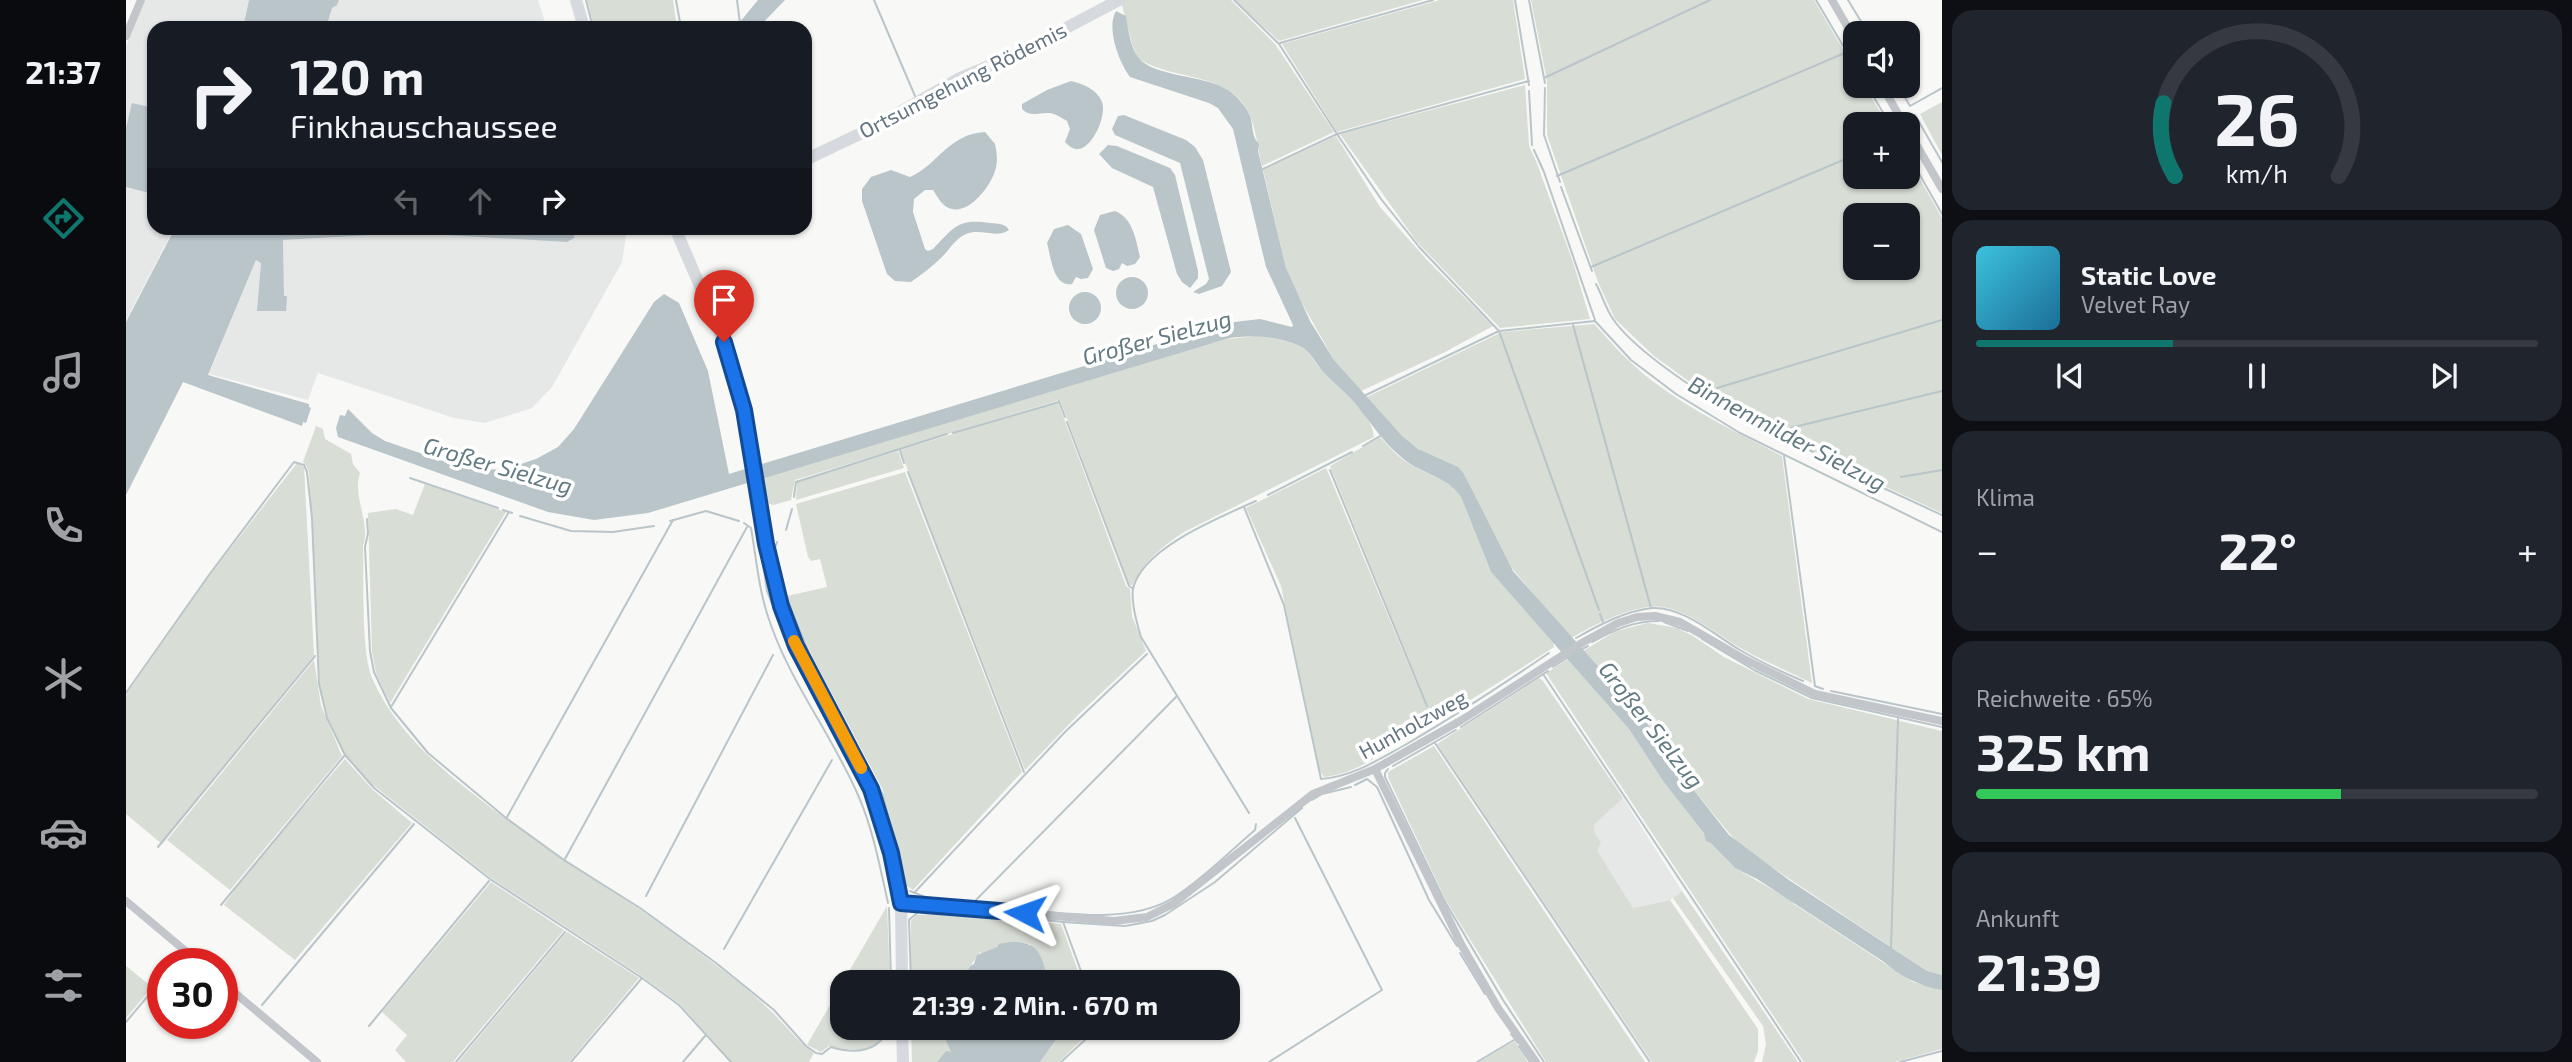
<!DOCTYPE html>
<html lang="de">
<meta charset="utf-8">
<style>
:root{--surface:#171b24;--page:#20242c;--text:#f1f3f6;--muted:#9ea1a6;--line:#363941;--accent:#0f766e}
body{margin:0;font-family:"Exo 2",sans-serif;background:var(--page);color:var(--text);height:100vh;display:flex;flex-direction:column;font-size:26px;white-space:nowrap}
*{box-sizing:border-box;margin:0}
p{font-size:23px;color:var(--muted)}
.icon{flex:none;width:38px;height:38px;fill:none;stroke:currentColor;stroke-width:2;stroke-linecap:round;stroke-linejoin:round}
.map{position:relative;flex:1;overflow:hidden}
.drawer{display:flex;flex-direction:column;gap:10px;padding:10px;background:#0d0f14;width:630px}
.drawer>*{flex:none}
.top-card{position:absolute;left:21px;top:21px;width:665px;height:214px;border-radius:21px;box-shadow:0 2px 5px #0004;background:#171b24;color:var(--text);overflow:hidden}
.buttons{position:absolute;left:1717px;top:21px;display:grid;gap:14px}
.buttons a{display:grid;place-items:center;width:77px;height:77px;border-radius:14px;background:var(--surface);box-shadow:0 2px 5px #0004;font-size:35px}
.speed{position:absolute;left:21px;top:948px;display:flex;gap:14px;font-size:35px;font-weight:700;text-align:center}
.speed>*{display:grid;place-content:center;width:91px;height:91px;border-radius:50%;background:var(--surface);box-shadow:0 2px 5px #0004;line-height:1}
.speed .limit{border:10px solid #d22;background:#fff;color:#111}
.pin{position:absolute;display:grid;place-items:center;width:60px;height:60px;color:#fff;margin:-72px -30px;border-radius:50% 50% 50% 0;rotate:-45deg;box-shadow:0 0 7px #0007}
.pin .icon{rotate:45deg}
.me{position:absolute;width:77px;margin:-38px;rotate:274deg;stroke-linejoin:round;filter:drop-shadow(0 0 5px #0008)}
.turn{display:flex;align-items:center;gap:24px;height:147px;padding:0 28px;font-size:32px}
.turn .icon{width:91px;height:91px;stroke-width:2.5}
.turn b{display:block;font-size:49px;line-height:60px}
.lanes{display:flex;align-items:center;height:66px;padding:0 28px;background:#0003;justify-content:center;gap:35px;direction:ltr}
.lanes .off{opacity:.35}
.big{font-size:52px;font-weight:700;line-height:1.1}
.drawer .card{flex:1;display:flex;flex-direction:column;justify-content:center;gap:10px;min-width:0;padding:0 24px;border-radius:21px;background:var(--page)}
.drawer .dial{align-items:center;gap:0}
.dial svg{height:182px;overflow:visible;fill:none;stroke:var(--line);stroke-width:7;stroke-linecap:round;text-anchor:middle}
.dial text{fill:var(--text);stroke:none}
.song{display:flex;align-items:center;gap:21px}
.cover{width:84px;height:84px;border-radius:10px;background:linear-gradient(135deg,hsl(190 70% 55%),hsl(200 70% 35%))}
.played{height:7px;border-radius:4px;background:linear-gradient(90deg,var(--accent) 35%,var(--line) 35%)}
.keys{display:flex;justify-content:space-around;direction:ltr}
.heat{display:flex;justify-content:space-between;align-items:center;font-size:38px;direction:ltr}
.charge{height:10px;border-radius:5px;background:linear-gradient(90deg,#34c759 65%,var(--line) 0)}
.trip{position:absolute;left:704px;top:970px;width:410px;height:70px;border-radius:21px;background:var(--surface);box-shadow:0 2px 5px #0004;font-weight:700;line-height:70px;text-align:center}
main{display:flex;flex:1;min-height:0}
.tab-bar{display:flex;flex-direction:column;width:126px;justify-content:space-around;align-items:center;background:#090b0e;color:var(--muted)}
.tab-bar .icon{width:49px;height:49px}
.tab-bar .on{color:var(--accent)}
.tab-bar b{font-size:32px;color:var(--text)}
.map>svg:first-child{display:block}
.built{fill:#e6e7e7}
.green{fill:#d8ddd5;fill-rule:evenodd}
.water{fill:#b9c5c9}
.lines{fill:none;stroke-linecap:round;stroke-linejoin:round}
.stream{stroke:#b9c5c9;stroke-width:2}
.street{stroke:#c2c6ca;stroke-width:8}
.secondary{stroke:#d6dade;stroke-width:12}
.route-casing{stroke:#114b97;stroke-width:18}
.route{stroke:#1a73e8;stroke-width:12}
.slow{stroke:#f59e0b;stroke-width:12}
.labels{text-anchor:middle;stroke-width:7;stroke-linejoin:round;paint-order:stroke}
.street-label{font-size:21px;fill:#647481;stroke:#fff}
.water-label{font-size:23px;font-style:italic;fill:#637a82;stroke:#fff}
</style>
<main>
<nav class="tab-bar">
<b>21:37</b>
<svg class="icon on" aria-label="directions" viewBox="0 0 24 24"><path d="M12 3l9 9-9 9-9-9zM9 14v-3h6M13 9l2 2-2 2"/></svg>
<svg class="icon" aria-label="music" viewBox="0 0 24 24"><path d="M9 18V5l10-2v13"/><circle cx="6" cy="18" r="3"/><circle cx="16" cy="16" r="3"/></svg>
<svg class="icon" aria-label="phone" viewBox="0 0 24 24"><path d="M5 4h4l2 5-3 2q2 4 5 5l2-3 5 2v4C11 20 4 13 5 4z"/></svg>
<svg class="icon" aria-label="climate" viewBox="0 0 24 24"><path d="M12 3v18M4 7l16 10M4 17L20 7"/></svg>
<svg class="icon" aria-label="car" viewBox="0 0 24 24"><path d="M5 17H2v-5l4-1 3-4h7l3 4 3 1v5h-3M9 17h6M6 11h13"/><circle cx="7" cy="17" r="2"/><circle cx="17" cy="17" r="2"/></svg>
<svg class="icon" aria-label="filters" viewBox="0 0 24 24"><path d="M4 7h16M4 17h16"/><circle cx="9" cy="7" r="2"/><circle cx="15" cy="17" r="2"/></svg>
</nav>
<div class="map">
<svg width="1816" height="1062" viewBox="0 0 1816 1062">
<rect width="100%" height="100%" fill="#f8f8f6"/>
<g class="built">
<polygon points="19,0 123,0 117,28 28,28 28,228 48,228 0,320 0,46"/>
<polygon points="213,0 412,0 421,28 200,28 206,7 211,5"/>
<polygon points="282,228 501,228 496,262 426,387 406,408 359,423 328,418 192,373 182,400 83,374 130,260 135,262 132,310 160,296 158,296 157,240 283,233"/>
<polygon points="1497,798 1556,891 1544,900 1507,908 1471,850 1468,825"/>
</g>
<g class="green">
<polygon points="461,0 547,0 551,28 468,28"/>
<path d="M997,0H1105L1149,44L1208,132L1136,166C1132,151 1130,128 1123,113C1102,70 1047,82 1012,58L1006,44L995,1Z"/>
<polygon points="1108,0 1297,0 1153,41"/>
<polygon points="1314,0 1387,0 1399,79 1211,132 1156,44"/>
<path d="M1405,0H1688L1729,70V86H1738L1762,124H1729V177H1782V158L1816,218V513L1719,468L1586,398L1528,356L1489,319L1472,282L1421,135V81ZM1729,215H1782V268H1729Z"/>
<polygon points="1399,85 1403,146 1410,161 1447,262 1464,319 1374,328 1291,242 1214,134"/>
<polygon points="1816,102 1816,155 1794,114"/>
<polygon points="1210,136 1254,207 1301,260 1367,326 1319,352 1235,391 1208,360 1167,287 1160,268 1137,170"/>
<path d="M1468,324C1479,335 1489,348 1501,359C1544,401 1603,428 1656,456L1686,683C1664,672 1640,662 1618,650C1591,635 1568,613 1537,607C1510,603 1468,625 1445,638L1379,560L1338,474C1325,461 1305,459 1291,448C1271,434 1256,415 1241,397L1376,332Z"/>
<path d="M1130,336C1145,338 1166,340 1178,349C1186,355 1191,366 1199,374C1217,392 1245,410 1248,437L1058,532C1037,546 1016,562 1006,586L1003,584L934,400L669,480L665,500L647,505L640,502L635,478L1080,345L1102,339Z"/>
<polygon points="932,402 1000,586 1004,589 1006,616 1020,651 953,714 899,770 774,450"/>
<path d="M190,426L197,429L199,439L225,454L227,464L234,473C226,497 245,522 237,546C238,578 235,652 246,678C267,726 306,762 346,793C413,847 487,888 555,939C586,962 619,986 646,1012C660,1026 672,1042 688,1053L683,1062H606L554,1004L517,977L365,878L242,781L220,756L202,718L194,686L183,473L181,467L177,462Z"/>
<path d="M1254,437C1263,446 1272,458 1284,464C1303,475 1321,478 1335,497L1365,572L1427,642L1428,647C1380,678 1331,709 1281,738C1255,754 1229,774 1198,777L1194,771L1155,586L1120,508L1200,468L1300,706H1302L1204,466Z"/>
<polygon points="772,451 778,468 670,500 671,482"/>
<polygon points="171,463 178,467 188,655 36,844 0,814 0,695 84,575"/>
<polygon points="779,472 896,772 787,890 781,886 757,790 687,658 661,596 701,587 694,559 685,561 682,557 670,504"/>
<polygon points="299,484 380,512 264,703 250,673 246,652 242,513 270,509 287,515"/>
<polygon points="1522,623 1551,628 1567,636 1598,657 1682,699 1816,731 1816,975 1801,971 1613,845 1553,772 1517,717 1457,651 1490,631"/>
<polygon points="1442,659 1503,729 1537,781 1601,860 1609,868 1666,901 1668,904 1787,982 1816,990 1816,1049 1769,1062 1678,1062 1420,673"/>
<polygon points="188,660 195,706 216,756 104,890 41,840"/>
<polygon points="1413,678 1417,681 1497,798 1468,825 1469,834 1475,842 1471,850 1507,908 1544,900 1632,1029 1632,1051 1628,1062 1526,1062 1311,744"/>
<polygon points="1308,746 1519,1062 1420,1062 1319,899 1262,777 1262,772"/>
<polygon points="219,759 247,790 286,823 169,960 98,905 123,870"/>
<polygon points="365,882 438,930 327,1062 280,1062 269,1050 281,1035 256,1012"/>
<polygon points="1556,891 1672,1062 1636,1062 1640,1044 1637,1026 1547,898"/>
<polygon points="761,906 764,982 717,982"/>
<path d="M808,914L935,924L956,982H923L904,944C885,942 874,944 857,954L854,952L839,974L837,982H785V921L790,915Z"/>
<polygon points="441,932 513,978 443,1062 332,1062"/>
<polygon points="0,966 26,987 0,1018"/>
<path d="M716,984V1027H763C751,1053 727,1052 703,1046L695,1052L681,1045Z"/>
<polygon points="785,1027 816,1027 817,1036 826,1053 815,1057 811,1062 786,1062"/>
<polygon points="931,1027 969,1027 933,1062 914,1062 932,1037"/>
<polygon points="1389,1041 1402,1062 1353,1062"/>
</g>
<g class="water">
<polygon points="123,0 213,0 211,5 206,8 200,28 117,28"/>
<polygon points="632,0 659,0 632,28 609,28"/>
<path d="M990,11L1000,16C1002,29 1004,46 1012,57C1026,77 1080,75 1102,90C1111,96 1122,108 1125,119C1127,128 1126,137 1133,144L1132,151L1160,268L1184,321L1208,360L1276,436L1292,449L1332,467L1338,474L1387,571L1517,717L1545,761L1603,835L1663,880L1801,971L1816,975V990C1793,986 1774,976 1758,962L1631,879L1609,868L1585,843L1580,841L1578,833L1537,781L1503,729L1365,572L1335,497C1319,474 1293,474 1274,456C1257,442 1246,424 1232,407C1223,394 1209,385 1198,373C1191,365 1186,354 1177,348C1157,336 1126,335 1104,338L522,513L468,520L422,512L212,437L210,428L214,415L219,416L222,409L246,433L259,441L320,462L348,470L380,469L410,459L432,447L448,429L528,302L538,294L553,303L582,371L603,474L1100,323L1134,319L1166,327L1167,325L1140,267L1107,129L1092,108L1083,103L1004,77C993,62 980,28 990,11Z"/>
<path d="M945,81C957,84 971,89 976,102C981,115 967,147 953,149C947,150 943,146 939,142L944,129L941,121C936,118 930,114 924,113C913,112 905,118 896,109V104L921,90Z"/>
<polygon points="6,103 28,108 28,194 0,187 0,128"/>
<polygon points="998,115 1060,140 1069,147 1077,160 1105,272 1096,286 1073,294 1067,292 1080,284 1083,279 1054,163 989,135 986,129 992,116"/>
<path d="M859,132L869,144C871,153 872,163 869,171C864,187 844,213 826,209C816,207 812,197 807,190H799L788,199L787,212L799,249L802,251L807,249C828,227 832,218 864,223C872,224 879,223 883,230C870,239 855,228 840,234C829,239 824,249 816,257C807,266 796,274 785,282L769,281L761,274L736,201V189L745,177L765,170L784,177C812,165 822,134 859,132Z"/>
<polygon points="982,145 991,146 1044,168 1049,175 1072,271 1072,278 1064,288 1056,282 1051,274 1027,187 986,168 973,154"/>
<path d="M989,211C1007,218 1010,240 1014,257L1009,264L1001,266L996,263L993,269L987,271L980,268L968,230L974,215Z"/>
<path d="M942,225L955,234L967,269L962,278L955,279L950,277L946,284C927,287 925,257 921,243L928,229Z"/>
<polygon points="49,228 282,228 283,233 157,240 158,296 161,296 160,311 131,311 135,263 130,260 82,375 183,404 183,407 185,408 180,423 177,422 176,426 57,382 0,495 0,322"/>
<polygon points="284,228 449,228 448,238 441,242 285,233"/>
<circle cx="1006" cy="293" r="16"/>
<circle cx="959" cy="308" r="16"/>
<path d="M885,942C916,941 915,959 923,982H837C841,976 841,966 848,964L851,955L871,947L873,944Z"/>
<polygon points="816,1027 931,1027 932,1037 914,1062 811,1062 820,1051 825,1052 818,1037 810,1035 811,1029"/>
</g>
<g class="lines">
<g class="stream">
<polyline points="460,0 467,28"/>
<polyline points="550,0 555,28"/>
<polyline points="611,0 614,23"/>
<polyline points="748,0 789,96"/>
<polyline points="1108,0 1153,44 1211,134 1137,169"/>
<polyline points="1389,0 1403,85"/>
<polyline points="1403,0 1419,83"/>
<polyline points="1690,0 1729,66"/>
<polyline points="1722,0 1742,33"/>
<polyline points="1154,43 1307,0"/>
<polyline points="1418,78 1584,0"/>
<polyline points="1403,81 1211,134 1255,199 1294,248 1373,331 1473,610"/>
<polyline points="1741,86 1764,124"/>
<polyline points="1772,86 1784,106 1816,88"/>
<polyline points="1419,88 1418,135 1434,182"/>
<polyline points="1403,91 1406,145"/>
<polyline points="1789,115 1816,162"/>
<polyline points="1408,150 1418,172 1469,320"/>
<polyline points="1782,154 1816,214"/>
<polyline points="1431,176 1721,52"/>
<polyline points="1435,187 1466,271"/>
<polyline points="1465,267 1729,155"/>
<path d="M1470,284C1476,295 1480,309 1487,319C1506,347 1557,381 1585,399"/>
<polyline points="1447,325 1525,608"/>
<polyline points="1591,388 1816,320"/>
<polyline points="1577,393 1584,390"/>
<polyline points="1240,395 1373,331 1469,321 1505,360 1550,394 1614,433 1816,532"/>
<polyline points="933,401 939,417"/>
<polyline points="1593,403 1733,476"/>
<polyline points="941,422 1003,586 1006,588"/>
<polyline points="1664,428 1816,391"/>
<polyline points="827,433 933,402"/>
<polyline points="1237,446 1254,436"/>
<polyline points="774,451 778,463"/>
<polyline points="1658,456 1689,686 1697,689"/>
<polyline points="1204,470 1301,706"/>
<polyline points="782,472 898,772"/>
<polyline points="1775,477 1816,470"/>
<polyline points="284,478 372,508"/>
<polyline points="1740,480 1816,515"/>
<polyline points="670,482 821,434"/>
<polyline points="1142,495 1226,452"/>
<polyline points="668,497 670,482"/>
<path d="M1118,507L1158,605L1195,779C1226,777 1252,760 1279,745C1329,716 1376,685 1423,653"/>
<polyline points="377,510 386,513"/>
<polyline points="394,516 445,531 487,532 528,526"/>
<path d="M241,519L242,533L239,547L244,651L248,672L265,708L302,753L380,818L438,860L514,908L590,963L648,1010L680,1046L690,1053L696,1054L705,1047C728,1054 752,1053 764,1027"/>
<polyline points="544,521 580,511 613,521"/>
<path d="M618,523L625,528C631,562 633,595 646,628C667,686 707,737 732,795C747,829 754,867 762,903"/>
<polyline points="660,530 666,509"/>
<polyline points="651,542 649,548 660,596 684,655 757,795 780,886"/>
<polyline points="635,550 641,591 665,653 728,768"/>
<polyline points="1474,614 1477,622"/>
<polyline points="1538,622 1562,631"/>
<path d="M1450,638C1473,625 1499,611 1526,608C1556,606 1589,635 1614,650C1634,662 1656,672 1677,681"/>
<polyline points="1576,639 1628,670 1686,698 1816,727"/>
<path d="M1466,642C1488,630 1507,621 1533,621"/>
<polyline points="1454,650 1462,646"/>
<polyline points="1427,667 1441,658"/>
<polyline points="1417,674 1675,1062"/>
<polyline points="1705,691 1816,714"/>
<polyline points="0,693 83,575 168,462 178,465 181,472 186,518 193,684 201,718 219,755 248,788 364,879 516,978 553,1005 605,1062"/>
<polyline points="265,707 383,512"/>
<polyline points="1335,727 1422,671"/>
<polyline points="1309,743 1524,1062"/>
<polyline points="1267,766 1330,730"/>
<polyline points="1262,769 1259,773 1259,777 1318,900 1377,1000 1418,1062"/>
<polyline points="1229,785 1241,779 1251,787 1303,900 1331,946"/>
<polyline points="1186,800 1196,794 1225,787"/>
<path d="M1123,813L1015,637C1011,624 1005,603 1007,589C1015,548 1097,516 1130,501"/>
<polyline points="381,817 547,520"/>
<polyline points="32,847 189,656"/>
<polyline points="439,859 621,527"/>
<polyline points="784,891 799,897"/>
<polyline points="788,893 939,732 1021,654"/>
<polyline points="520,896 647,655"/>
<polyline points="807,899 850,903"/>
<polyline points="847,903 1050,697"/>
<polyline points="95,905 219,755"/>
<path d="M859,905C916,910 1002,929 1050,896C1078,878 1103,852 1129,830L1130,824"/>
<polyline points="763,908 765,982"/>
<polyline points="803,912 913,920"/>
<polyline points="919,920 937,922 959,982"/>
<polyline points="937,922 999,926 1026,921 1039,915 1089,882 1176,808"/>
<polyline points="1765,948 1772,719"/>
<polyline points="598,949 706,760"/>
<polyline points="1334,953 1359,994"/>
<polyline points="785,982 783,920 792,912 797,912"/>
<polyline points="136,1005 288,824"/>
<polyline points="0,1022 26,991"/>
<polyline points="243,1026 363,881"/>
<polyline points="1385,1034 1392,1043"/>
<polyline points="1393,1046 1404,1062"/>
<polyline points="330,1062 439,932"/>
<polyline points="445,1062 516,978"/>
<polyline points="557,1062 579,1036"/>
<polyline points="935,1062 973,1027"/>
<polyline points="1143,1062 1256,990 1169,818"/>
<polyline points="1351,1062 1388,1040"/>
<polyline points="1774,1062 1816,1051"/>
</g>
<g class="street">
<polyline points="1706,0 1729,40"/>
<polyline points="0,36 15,0"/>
<polyline points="1756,86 1778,124"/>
<polyline points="1782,130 1816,189"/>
<polyline points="1249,769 1335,944 1372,1008 1410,1062"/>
<polyline points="0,901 75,964"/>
<polyline points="775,903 988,921 1021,917 1047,904 1187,794 1249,769 1334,721 1454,644 1492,623 1511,617 1529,616 1554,622 1618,659 1689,694 1816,721"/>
<polyline points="96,982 191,1062"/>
</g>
<g class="secondary">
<polyline points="450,0 458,28"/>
<polyline points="679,160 744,129 834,78 887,56 993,0"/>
<polyline points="549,228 598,342 618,410 640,544 655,606 670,646 732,762 755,818 775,903 776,982"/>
<polyline points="776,1027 777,1062"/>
</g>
</g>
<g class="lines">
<defs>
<polyline id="route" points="598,342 618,410 640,544 655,606 670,646 745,789 765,853 775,903 899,913"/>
</defs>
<use href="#route" class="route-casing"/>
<use href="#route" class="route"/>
<polyline class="slow" points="668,641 735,768"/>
</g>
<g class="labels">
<g class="street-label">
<text transform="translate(837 81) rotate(-27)" y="7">Ortsumgehung Rödemis</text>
<text transform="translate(1287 725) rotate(-29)" y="7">Hunholzweg</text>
</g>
<g class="water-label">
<text transform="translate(1031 338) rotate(-15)" y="8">Großer Sielzug</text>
<text transform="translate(1661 434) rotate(28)" y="8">Binnenmilder Sielzug</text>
<text transform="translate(372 466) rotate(16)" y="8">Großer Sielzug</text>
<text transform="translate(1525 725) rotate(52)" y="8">Großer Sielzug</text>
</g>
</g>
</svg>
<div class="buttons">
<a><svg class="icon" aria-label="sound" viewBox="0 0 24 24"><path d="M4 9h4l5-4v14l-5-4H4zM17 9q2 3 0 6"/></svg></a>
<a>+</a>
<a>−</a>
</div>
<div class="speed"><div class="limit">30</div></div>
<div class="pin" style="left:598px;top:342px;background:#d93025"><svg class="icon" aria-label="arrive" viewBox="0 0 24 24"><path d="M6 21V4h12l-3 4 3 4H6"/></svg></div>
<svg class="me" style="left:899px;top:913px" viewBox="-20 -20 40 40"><path d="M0-17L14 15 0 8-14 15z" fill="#1a73e8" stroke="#fff" stroke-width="4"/></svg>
<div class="trip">21:39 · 2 Min. · 670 m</div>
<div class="top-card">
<div class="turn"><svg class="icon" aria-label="right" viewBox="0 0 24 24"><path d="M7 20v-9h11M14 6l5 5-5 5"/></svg><div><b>120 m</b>Finkhauschaussee</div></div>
<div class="lanes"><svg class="icon off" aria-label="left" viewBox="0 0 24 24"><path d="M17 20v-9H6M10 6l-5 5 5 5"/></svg><svg class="icon off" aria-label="ahead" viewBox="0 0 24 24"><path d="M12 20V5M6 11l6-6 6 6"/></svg><svg class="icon" aria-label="right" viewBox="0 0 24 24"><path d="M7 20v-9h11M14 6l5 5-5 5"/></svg></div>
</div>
</div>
<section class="drawer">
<div class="card dial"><svg viewBox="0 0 100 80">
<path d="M14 69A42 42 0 1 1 86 69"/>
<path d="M14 69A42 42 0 0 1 9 37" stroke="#0f766e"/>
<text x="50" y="56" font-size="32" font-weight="700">26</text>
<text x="50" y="72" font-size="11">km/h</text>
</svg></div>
<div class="card">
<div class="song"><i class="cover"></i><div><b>Static Love</b><p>Velvet Ray</p></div></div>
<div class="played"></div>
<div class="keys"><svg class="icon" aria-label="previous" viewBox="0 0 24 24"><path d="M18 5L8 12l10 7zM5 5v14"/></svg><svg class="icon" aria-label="pause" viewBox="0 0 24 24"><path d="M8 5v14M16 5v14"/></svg><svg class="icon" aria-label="next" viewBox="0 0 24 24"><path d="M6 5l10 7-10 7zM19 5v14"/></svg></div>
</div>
<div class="card"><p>Klima</p>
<div class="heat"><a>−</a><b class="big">22°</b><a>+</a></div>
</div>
<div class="card"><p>Reichweite · 65%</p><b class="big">325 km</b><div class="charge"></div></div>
<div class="card"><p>Ankunft</p><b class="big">21:39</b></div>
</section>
</main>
